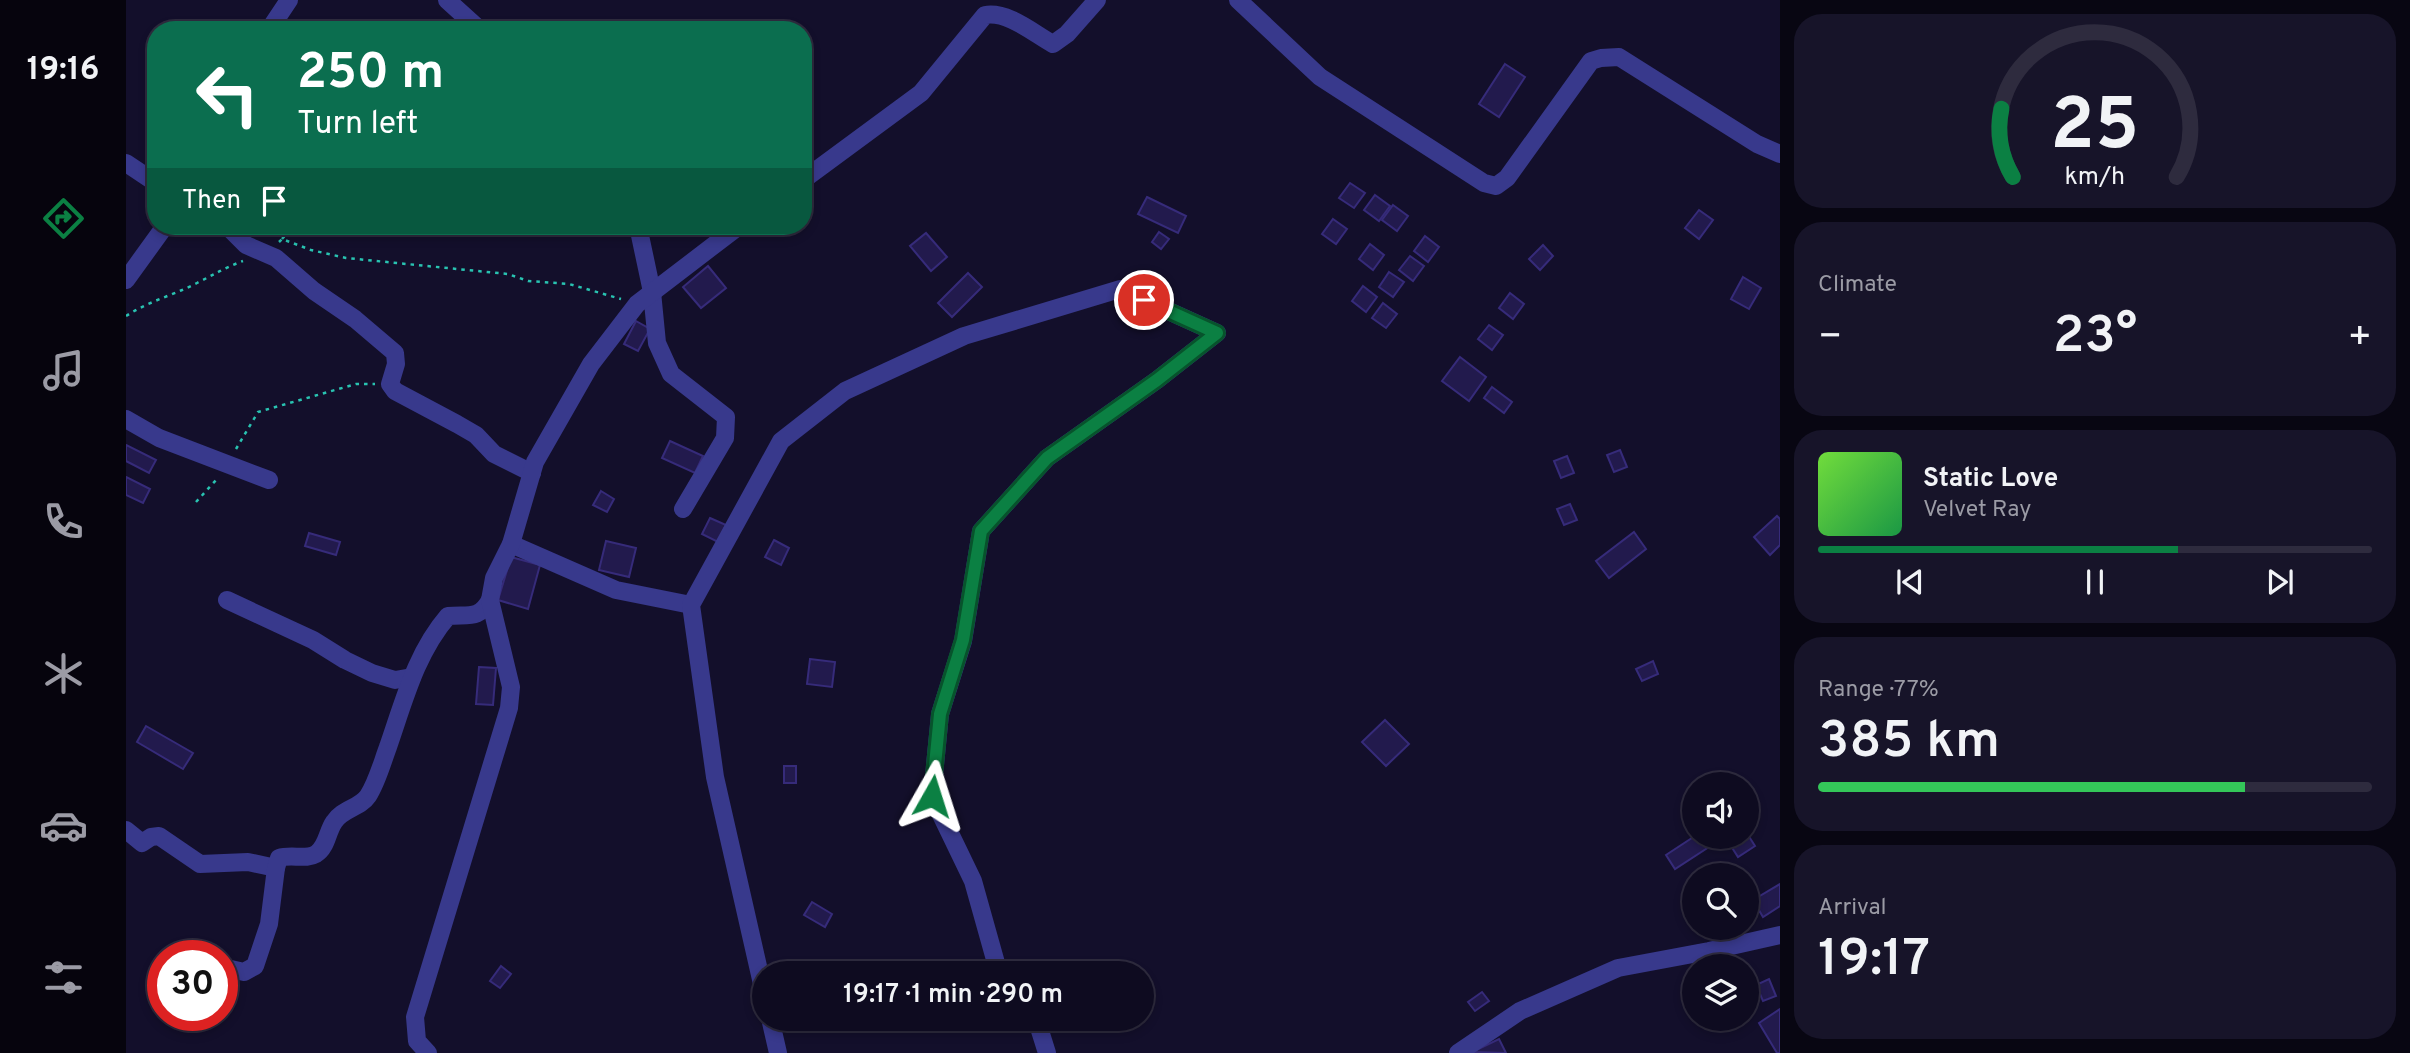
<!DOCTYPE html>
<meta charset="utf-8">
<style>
:root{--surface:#0e0b20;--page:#171429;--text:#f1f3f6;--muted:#9b9ba5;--line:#2e2b3e;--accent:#0b8043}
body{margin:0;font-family:Overpass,sans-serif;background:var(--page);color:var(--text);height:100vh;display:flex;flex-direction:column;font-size:26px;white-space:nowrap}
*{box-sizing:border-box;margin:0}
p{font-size:23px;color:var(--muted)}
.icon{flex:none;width:38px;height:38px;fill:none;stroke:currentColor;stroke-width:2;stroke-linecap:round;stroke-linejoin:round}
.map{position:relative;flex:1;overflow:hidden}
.details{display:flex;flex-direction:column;gap:14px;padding:14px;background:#080612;width:630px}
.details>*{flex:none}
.hud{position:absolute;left:21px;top:21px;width:665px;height:214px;border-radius:28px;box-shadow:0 4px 10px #0003,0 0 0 2px var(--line);background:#0b6e4f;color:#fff;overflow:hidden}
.controls{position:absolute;left:1556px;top:772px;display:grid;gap:14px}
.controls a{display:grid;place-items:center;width:77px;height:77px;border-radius:50%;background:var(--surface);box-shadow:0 4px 10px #0003,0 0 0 2px var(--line);font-size:35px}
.speed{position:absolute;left:21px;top:940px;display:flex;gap:14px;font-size:35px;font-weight:700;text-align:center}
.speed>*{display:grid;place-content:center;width:91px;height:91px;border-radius:50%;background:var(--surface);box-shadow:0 4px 10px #0003,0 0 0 2px var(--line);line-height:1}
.speed .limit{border:10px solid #d22;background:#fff;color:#111}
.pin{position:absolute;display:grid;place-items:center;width:60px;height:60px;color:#fff;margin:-30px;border:4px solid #fff;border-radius:50%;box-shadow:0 2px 7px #0007}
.me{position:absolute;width:77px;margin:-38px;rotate:6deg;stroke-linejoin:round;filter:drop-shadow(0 0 5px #0008)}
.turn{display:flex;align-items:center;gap:24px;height:147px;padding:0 35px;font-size:32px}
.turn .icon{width:91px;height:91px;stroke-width:2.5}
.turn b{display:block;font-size:49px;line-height:60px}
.then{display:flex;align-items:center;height:66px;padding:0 35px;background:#0003;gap:14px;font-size:26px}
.big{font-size:52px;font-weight:600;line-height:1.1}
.details .card{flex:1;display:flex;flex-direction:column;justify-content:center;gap:10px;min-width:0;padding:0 24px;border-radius:28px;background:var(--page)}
.details .dial{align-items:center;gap:0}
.dial svg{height:182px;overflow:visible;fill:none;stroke:var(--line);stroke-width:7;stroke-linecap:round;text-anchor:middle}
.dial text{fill:var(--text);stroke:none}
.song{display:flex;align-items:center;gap:21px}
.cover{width:84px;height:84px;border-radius:10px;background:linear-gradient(135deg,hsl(100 70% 55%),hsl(140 70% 35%))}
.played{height:7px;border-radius:4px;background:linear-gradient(90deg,var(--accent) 65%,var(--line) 65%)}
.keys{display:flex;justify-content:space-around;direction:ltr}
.heat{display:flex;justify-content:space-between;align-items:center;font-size:38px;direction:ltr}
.charge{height:10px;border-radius:5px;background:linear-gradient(90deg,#34c759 77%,var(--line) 0)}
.trip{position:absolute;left:626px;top:961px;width:402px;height:70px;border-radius:35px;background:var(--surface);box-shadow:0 4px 10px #0003,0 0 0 2px var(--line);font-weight:600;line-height:70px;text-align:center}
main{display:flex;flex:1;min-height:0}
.dock{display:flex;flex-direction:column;width:126px;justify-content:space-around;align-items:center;background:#06040d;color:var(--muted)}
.dock .icon{width:49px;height:49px}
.dock .current{color:var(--accent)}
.dock b{font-size:32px;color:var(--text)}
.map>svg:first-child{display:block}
.building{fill:#221a4d;stroke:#362b7a;stroke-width:2}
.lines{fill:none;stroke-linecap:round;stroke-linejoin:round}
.path{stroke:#29c3b1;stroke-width:2.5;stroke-dasharray:3.5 5;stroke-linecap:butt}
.street{stroke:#38398c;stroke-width:18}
.route-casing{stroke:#07532c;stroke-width:18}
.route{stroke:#0b8043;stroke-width:12}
</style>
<main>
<nav class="dock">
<b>19:16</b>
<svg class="icon current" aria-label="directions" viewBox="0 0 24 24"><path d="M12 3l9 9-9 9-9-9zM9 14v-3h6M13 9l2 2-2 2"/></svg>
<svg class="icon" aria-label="music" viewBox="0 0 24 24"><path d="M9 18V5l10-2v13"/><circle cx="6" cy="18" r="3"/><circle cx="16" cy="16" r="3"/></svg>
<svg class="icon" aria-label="phone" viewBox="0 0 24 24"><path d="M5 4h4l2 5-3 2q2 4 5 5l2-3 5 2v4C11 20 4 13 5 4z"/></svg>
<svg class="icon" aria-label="climate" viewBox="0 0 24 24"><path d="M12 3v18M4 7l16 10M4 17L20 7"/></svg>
<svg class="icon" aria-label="car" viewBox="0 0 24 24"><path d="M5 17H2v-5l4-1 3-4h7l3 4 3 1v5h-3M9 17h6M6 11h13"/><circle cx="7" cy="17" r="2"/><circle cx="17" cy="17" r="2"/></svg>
<svg class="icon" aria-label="filters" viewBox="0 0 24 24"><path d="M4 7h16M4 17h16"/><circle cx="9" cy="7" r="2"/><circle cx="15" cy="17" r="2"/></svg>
</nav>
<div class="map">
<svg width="1654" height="1053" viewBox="0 0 1654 1053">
<rect width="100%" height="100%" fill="#130f2b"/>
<g class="building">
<polygon points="1379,64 1399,77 1373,117 1353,104"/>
<polygon points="1224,183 1239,193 1228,208 1213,198"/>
<polygon points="1249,195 1264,206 1253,221 1238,210"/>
<polygon points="1021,197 1060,216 1052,233 1012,214"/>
<polygon points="1267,205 1282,216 1271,231 1256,220"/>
<polygon points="1573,210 1587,220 1573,239 1559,228"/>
<polygon points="1207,219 1221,229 1210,244 1196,234"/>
<polygon points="1033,232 1043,239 1035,249 1026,242"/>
<polygon points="800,233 821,257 805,271 784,246"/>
<polygon points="1299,236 1313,247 1302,262 1288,251"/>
<polygon points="1244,244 1258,255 1247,270 1233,259"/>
<polygon points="1417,245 1427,256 1414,270 1403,259"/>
<polygon points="1284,256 1298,266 1287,281 1273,270"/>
<polygon points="582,266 600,288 575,308 557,287"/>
<polygon points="1263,272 1278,282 1267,297 1253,287"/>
<polygon points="842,273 856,287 826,317 812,303"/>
<polygon points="1617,277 1635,288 1623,309 1605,299"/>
<polygon points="1237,286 1251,297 1240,312 1226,301"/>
<polygon points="1384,293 1398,304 1387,319 1373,308"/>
<polygon points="1257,303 1271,314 1260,328 1246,318"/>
<polygon points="510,321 524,329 512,351 498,344"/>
<polygon points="1363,325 1377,335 1366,350 1352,339"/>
<polygon points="1334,357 1360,377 1343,401 1316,381"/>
<polygon points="1366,387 1386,402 1378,413 1358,398"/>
<polygon points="544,441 577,456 569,473 536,458"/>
<polygon points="0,445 30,460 23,473 0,461"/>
<polygon points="1494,450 1501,467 1488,472 1481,455"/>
<polygon points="1441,456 1448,473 1435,478 1428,461"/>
<polygon points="0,477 24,489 17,503 0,495"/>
<polygon points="475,491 488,499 481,512 467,505"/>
<polygon points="1444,504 1451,520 1438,525 1431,509"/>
<polygon points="1651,516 1654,519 1654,545 1644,555 1628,537"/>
<polygon points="584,518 600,525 592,542 576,534"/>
<polygon points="1508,532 1520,549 1483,578 1470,561"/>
<polygon points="183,533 214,542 210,555 179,546"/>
<polygon points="648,540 663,548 655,565 639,557"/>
<polygon points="480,541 510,548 503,577 473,570"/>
<polygon points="385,557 414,565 402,609 372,600"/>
<polygon points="684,659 709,662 706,687 681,684"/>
<polygon points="1527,661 1532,674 1516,681 1510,669"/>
<polygon points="353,667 370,668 367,705 350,704"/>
<polygon points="1259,720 1283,744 1260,766 1236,742"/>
<polygon points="20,726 67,753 57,769 11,742"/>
<rect x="658" y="766" width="12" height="17"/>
<polygon points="1622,835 1629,846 1612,857 1605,846"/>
<polygon points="1569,836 1580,836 1586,845 1549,869 1540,855"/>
<polygon points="1654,884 1654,906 1637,917 1627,900"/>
<polygon points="686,902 706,914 699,927 678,915"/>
<polygon points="1585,928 1615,928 1598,942"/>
<polygon points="375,966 385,974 374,988 364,981"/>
<polygon points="1643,979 1650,996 1637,1001 1630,985"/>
<polygon points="1356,992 1363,1001 1349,1011 1342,1002"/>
<polygon points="1654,1009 1654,1053 1651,1053 1633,1023"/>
<polygon points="1373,1039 1380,1053 1346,1052"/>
</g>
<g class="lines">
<g class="path">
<polyline points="156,239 167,226"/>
<polyline points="153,242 156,239 185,250 220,258 382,274 402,281 443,284 495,299"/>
<path d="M0,316C23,301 48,295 71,283C87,275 100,267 117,261"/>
<polyline points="110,449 132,412 230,384 249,384"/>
<polyline points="70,502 91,479"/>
</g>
<g class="street">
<polyline points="321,0 354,30"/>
<polyline points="1112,0 1194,77 1358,183 1370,186 1381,178 1465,61 1475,58 1493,57 1631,144 1654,154"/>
<polyline points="143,30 163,0"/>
<polyline points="0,163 30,183"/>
<path d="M677,180L795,93L859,15C882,11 907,33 927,44L941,34L971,0"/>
<polyline points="101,226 120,245 150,258 188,291 229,319 269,353 270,364 264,384 269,391 331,424 350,435 368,454 406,473"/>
<polyline points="512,226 526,292 531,343 545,374 600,417 599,438 557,509"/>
<polyline points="0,280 39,226"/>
<polyline points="0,419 33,438 143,480"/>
<polyline points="385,544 490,590 565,605"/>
<polyline points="101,600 187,640 219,660 246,673 269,680 286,677"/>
<polyline points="0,830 16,843 25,837 33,836 74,864 122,862 150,868"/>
<path d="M96,967L118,972L129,966L143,924L150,868L153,858C165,854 180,860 190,854C201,847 201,832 208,822C216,809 234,808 242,796C251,782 256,763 262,747C278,701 290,653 322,616C342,614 353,620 364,600"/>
<polyline points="639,997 589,777 565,605 655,441 719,391 838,336 994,289 1091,333 1031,380 921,458 855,531 837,641 814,714 806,796 847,881 870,963 878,973"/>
<polyline points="644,1018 652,1053"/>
<polyline points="910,1018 921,1053"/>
<polyline points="302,1053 291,1041 289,1017 383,708 385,687 364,600 368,578 385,544 409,462 465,364 511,304 613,226"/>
<polyline points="1332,1053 1394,1011 1492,968 1583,951 1654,935"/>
</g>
</g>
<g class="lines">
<defs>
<polyline id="route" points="806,796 814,714 837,640 855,531 921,458 1031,380 1091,333 1018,300"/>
</defs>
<use href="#route" class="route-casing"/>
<use href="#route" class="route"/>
</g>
</svg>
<div class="controls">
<a><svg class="icon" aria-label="sound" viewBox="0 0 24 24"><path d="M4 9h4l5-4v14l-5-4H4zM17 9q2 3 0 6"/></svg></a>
<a><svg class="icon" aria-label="search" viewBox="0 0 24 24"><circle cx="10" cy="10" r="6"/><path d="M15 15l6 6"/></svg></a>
<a><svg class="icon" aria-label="layers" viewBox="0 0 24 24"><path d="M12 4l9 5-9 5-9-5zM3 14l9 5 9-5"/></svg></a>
</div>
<div class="speed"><div class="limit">30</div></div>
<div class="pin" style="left:1018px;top:300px;background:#d93025"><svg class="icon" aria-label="arrive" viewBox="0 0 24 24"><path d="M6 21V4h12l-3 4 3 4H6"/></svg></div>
<svg class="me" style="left:806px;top:796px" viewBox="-20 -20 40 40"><path d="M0-17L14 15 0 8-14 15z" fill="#0b8043" stroke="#fff" stroke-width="4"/></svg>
<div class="trip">19:17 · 1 min · 290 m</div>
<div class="hud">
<div class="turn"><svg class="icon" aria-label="left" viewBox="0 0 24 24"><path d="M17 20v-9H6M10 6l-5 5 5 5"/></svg><div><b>250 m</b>Turn left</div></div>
<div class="then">Then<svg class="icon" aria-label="arrive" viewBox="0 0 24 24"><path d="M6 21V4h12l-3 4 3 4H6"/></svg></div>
</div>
</div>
<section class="details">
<div class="card dial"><svg viewBox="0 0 100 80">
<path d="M14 69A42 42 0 1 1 86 69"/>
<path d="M14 69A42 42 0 0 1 9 39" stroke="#0b8043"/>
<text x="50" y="56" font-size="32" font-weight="700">25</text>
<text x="50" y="72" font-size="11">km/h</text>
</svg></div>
<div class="card"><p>Climate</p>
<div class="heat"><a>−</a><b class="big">23°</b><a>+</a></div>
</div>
<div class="card">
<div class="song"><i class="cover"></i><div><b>Static Love</b><p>Velvet Ray</p></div></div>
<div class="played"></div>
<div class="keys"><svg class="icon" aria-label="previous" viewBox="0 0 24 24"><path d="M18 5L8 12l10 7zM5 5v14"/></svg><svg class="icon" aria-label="pause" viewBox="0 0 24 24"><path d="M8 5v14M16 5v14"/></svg><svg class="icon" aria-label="next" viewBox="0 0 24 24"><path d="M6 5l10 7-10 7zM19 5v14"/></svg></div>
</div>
<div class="card"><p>Range · 77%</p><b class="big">385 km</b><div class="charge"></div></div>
<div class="card"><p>Arrival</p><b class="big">19:17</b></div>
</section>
</main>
